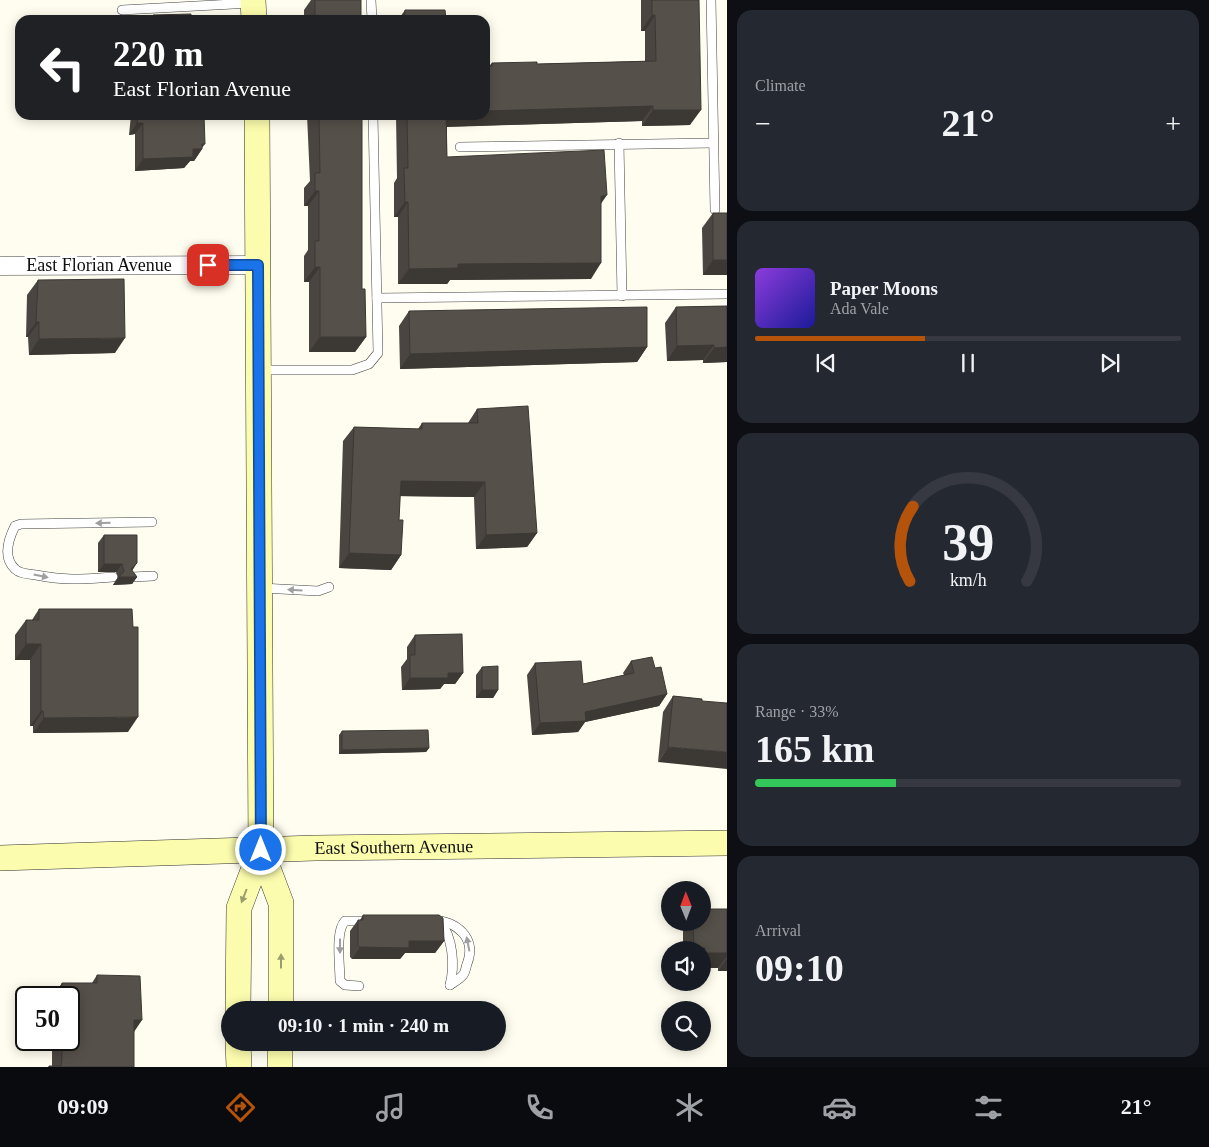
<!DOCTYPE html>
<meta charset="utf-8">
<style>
:root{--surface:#171b24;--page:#242831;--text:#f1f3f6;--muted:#9ea1a6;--line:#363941;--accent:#b45309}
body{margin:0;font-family:"Times New Roman",serif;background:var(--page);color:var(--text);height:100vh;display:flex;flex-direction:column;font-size:19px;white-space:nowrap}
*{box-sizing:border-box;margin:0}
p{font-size:16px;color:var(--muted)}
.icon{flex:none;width:28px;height:28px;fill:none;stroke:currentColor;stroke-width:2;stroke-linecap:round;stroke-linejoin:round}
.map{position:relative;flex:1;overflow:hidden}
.side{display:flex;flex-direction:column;gap:10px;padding:10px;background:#0d0f14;width:482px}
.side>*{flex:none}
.hud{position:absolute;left:15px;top:15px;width:475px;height:105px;border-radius:15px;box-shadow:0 2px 12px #0003;background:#202124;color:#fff;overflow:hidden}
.needle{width:32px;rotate:359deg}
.controls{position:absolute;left:661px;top:881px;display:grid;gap:10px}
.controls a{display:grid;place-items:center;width:50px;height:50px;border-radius:50%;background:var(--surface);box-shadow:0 2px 12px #0003;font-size:25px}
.speed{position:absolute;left:15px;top:986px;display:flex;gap:10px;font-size:25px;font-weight:700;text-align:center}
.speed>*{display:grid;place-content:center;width:65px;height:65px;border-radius:50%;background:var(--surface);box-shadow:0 2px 12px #0003;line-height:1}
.speed .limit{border:2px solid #111;border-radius:8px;background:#fff;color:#111}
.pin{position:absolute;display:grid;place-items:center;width:42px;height:42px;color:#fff;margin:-21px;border-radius:10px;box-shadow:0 2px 8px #0006}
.me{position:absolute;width:55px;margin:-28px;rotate:0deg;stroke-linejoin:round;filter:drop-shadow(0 0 4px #0008)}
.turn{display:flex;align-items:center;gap:18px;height:105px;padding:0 15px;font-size:22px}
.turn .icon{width:65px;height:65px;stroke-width:2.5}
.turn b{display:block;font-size:35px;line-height:42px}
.big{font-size:38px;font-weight:600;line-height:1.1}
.side .card{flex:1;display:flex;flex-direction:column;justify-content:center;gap:8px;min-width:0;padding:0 18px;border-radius:15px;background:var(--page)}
.side .dial{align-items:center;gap:0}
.dial svg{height:130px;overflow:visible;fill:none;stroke:var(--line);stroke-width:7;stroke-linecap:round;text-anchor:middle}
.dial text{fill:var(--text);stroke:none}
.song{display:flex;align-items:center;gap:15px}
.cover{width:60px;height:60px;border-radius:8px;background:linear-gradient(135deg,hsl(270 70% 55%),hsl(240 70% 35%))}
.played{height:5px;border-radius:2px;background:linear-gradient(90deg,var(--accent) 40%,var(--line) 40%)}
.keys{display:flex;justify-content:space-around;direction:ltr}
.heat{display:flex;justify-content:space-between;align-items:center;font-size:28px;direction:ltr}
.charge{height:8px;border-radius:4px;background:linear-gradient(90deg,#34c759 33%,var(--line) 0)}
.trip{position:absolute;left:221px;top:1001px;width:285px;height:50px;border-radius:25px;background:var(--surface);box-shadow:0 2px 12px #0003;font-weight:600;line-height:50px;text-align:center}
.menu{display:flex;height:80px;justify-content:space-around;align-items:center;background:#090b0e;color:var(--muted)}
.menu .icon{width:35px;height:35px}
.menu .on{color:var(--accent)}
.menu b{font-size:22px;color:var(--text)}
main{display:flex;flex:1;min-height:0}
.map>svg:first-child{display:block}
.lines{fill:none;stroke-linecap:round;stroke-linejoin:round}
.service-casing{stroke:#414141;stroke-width:10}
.minor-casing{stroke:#414141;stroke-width:19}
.secondary-casing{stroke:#303030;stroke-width:26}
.service{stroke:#fff;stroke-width:9}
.minor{stroke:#fff;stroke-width:18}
.secondary{stroke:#fbfcad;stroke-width:25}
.wall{fill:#4a4540}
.shaded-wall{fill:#3c3834}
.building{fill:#56504a;stroke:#3c3834}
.oneway{fill:#9f9f9f}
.oneway2{fill:#9c9d6d}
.route-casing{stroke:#114b97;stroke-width:12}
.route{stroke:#1a73e8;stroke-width:9}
.labels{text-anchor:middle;stroke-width:5;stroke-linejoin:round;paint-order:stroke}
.street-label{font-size:18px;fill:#0e0e0e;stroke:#fff}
</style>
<main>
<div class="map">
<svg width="727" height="1067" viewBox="0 0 727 1067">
<rect width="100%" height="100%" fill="#fefdef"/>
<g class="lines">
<defs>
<g id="service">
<polyline points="371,0 372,20"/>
<polyline points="711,0 715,210"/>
<polyline points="122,10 252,3"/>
<polyline points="619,143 622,296"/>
<polyline points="460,147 712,143"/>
<polyline points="377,298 727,294"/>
<polyline points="259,370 352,370 369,364 378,353 373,115"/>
<path d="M113,577C84,579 66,581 36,575C29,574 20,574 15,569C2,557 9,538 15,526L21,524L152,522"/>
<polyline points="132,577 153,576"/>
<polyline points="261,588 318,591 329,587"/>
<path d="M432,920C457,921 477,938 467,964C466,967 465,973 463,975C460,979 454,982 450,985"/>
<path d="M440,921C453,938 455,965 450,985"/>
<path d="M359,986L345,985L340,981C340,966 335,931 345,921H369"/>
</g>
<polyline id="minor" points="0,266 258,265"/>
<g id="secondary">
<polyline points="253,0 254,20"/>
<polyline points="261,850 281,903 281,1010"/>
<path id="s1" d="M0,858L315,848L727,843"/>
<polyline points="238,1010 239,908 261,850 257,115"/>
<polyline points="238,1042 239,1067"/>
<polyline points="280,1067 280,1042"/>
</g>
</defs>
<use href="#service" class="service-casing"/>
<use href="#minor" class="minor-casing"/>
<use href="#secondary" class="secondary-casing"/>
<use href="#service" class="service"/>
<use href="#minor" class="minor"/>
<use href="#secondary" class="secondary"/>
</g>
<g class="wall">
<polygon points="311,0 361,0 361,20 304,20 304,10"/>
<polygon points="641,0 699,0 690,125 642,126 642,121 447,127 447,157 601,204 591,279 450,280 447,284 398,284 398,217 394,217 394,183 397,178 396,115 485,115 489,66 492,63 537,64 645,61 645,31 641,31"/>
<polygon points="405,10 446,20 398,20"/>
<polygon points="131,115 204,115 202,149 194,161 190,161 184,168 135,171 135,134 129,135"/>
<polygon points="307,115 362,115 362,289 366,337 355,352 309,352 309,282 304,282 304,256 308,250 308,206 304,206 304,188 310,181"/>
<polygon points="713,213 727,275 703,275 702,228"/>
<polygon points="38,280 115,353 29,355 28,337 26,337 27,295"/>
<polygon points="727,306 727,362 703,363 703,360 667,361 665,323 676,307"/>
<polygon points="409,311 647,347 637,362 400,369 399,326"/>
<polygon points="477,409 537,533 527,547 476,549 474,497 400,496 399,520 401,555 391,570 339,568 343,441 354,427 418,429 422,423 468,423"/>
<polygon points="104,535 137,577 132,584 113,585 118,577 116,572 98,572 98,543"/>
<polygon points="39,609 128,732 33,733 33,726 30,726 30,660 15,660 15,635 26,620 32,620"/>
<polygon points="415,635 463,673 455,684 444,684 440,689 402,690 401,667 407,659 407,647"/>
<polygon points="631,661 655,668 667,694 659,706 585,722 578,732 532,735 527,675 535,663 583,684 624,675 623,673"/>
<polygon points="482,667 498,690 493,698 476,698 476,675"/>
<polygon points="673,696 702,699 658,762 663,712"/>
<polygon points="342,731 429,748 426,752 339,754 339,735"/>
<polygon points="705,909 727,909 727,971 718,971 718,968 702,968 702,950 683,950 683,930 688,922 702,922 702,913"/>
<polygon points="363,915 444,941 435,953 405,953 400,959 352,959 350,957 350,931 358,920 360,920"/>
<polygon points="97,975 134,1032 134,1067 48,1067 49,1066 52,1066 52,1040 69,1040 69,998 51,998 62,983 92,983"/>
</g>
<g class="shaded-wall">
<polygon points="652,15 655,15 645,31 641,31"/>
<polygon points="653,106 642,121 436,127 444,115 485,115 485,111"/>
<polygon points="653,110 701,110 690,125 642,126"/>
<polygon points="137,123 143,123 135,134 129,135"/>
<polygon points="202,144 205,144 201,149 202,149 194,161 190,161 184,168 135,171 143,159 193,149"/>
<polygon points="315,191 319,191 308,206 304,206"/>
<polygon points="607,195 596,211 601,196"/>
<polygon points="405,202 408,202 398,217 394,217"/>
<polygon points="713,260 727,260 727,275 703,275"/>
<polygon points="601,263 591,279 450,280 447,284 398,284 409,269 458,264"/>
<polygon points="315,267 320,267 309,282 304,282"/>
<polygon points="36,322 39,322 28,337 26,337"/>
<polygon points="320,337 366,337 355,352 309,352"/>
<polygon points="125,338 115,353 29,355 39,339"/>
<polygon points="714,345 703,360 667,361 677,346"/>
<polygon points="647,347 637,362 400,369 410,354"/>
<polygon points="727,347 727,362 703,363 714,348"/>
<polygon points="401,481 485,482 474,497 391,496"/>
<polygon points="537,533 527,547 476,549 486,535"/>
<polygon points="349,553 401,555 391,570 339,568"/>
<polygon points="137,563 132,571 137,577 132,584 113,585 119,577 131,569"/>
<polygon points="104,564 122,564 116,572 98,572"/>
<polygon points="26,644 41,644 30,660 15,660"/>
<polygon points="448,673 463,673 455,684 444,684 440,689 402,690 410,678"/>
<polygon points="482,690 498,690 493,698 476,698"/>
<polygon points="667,694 659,706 585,722 578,732 532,735 540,723 585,712"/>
<polygon points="41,711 43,711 33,726 30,726"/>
<polygon points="138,717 128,732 33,733 44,718"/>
<polygon points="668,747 727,752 727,769 658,762"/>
<polygon points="429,748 426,752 339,754 342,750"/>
<polygon points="409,941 444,941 435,953 405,953 400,959 352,959 360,947"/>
<polygon points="694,948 705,948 702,952 702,950 692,950"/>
<polygon points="705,953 727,953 727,956 718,968 702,968 702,956"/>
<polygon points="727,959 727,971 718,971"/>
<polygon points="134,1020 142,1020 132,1035"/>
</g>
<g class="building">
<rect x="315" y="0" width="46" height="20"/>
<polygon points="652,0 699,0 701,110 653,110 653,106 485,111 485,66 492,66 492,63 537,62 537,64 656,61 655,15 652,15"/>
<polygon points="405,10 445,10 446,20 405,20"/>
<polygon points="191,14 191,20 153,20 153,15"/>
<polygon points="138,115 204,115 205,144 202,144 202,149 193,149 193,157 143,159 143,123 137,123"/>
<polygon points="319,115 362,115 362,289 365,289 366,337 320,337 320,267 315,267 315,241 319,241 319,191 315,191 315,173 320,173"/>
<polygon points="407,115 446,115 447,157 604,150 607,195 601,196 601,263 458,264 458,268 409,269 408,202 405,202 404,168 408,168"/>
<rect x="713" y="213" width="14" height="47"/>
<polygon points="124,279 125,338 39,339 39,322 36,322 38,280"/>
<polygon points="727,306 727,347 714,348 714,345 677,346 676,307"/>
<polygon points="647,307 647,347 410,354 409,311"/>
<polygon points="528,406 537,533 486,535 485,482 401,481 399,520 403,520 401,555 349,553 354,427 422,429 422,423 478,423 477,409"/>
<polygon points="104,535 137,535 137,563 131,569 137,577 119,577 124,571 122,564 104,564"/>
<polygon points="39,609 132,609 133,627 138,627 138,717 44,718 43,711 41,711 41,644 26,644 26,620 39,620"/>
<polygon points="462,634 463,673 448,673 448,678 410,678 410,655 415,655 415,635"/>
<polygon points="652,657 655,668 661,667 667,694 585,712 586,721 540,723 535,663 581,661 583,684 634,673 631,661"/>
<polygon points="498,666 498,690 482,690 482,667"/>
<polygon points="673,696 702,699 702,701 727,703 727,752 668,747"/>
<polygon points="428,730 429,748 342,750 342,731"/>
<polygon points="705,909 727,909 727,953 705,953 705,948 694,948 693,922 702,922 702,915 705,915"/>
<polygon points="363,915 439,915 443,918 444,941 409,941 409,948 360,947 358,945 358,920 363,920"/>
<polygon points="97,975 140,976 142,1020 134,1020 134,1067 49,1067 49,1066 61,1066 62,1059 62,1040 69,1040 69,998 62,998 62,983 97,983"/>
</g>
<defs><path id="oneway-solid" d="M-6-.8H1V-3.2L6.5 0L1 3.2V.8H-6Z" transform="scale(1.25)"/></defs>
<g class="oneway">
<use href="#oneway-solid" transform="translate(103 523) rotate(179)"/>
<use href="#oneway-solid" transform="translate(41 576) rotate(12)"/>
<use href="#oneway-solid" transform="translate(295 590) rotate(-177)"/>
<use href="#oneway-solid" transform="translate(468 944) rotate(-101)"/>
<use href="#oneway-solid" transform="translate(340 946) rotate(90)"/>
</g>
<g class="oneway2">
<use href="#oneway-solid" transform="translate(244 896) rotate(111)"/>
<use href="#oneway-solid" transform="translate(281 961) rotate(-90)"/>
</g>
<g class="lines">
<defs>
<polyline id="route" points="208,265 258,265 261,850"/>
</defs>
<use href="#route" class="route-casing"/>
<use href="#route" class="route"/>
</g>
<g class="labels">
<g class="street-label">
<text x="99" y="271">East Florian Avenue</text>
<text dy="6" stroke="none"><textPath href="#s1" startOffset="394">East Southern Avenue</textPath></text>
</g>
</g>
</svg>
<div class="controls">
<a><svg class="needle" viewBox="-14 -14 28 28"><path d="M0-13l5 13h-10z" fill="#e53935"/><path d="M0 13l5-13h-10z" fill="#9ea1a6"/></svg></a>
<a><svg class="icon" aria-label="sound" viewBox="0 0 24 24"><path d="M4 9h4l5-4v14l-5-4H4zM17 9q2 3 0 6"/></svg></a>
<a><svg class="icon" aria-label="search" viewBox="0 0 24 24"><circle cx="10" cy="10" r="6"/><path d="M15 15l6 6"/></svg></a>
</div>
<div class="speed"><div class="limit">50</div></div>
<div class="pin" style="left:208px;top:265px;background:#d93025"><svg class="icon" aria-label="arrive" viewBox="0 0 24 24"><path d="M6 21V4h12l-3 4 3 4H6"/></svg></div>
<svg class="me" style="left:261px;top:850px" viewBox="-20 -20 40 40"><circle r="17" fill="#1a73e8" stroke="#fff" stroke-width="3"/><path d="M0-11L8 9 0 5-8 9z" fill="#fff"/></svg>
<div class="trip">09:10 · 1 min · 240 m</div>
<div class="hud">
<div class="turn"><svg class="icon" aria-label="left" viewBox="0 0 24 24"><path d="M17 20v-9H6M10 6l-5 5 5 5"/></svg><div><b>220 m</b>East Florian Avenue</div></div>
</div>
</div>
<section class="side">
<div class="card"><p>Climate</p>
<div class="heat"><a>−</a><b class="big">21°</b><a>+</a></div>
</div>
<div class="card">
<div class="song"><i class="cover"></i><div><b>Paper Moons</b><p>Ada Vale</p></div></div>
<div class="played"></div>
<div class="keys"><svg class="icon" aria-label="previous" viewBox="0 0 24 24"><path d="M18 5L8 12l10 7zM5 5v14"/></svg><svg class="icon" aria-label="pause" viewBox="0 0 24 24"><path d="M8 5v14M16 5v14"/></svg><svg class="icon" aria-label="next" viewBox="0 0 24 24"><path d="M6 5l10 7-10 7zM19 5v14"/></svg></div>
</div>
<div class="card dial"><svg viewBox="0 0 100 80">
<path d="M14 69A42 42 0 1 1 86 69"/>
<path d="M14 69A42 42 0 0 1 16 23" stroke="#b45309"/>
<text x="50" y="56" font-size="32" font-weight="700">39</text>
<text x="50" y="72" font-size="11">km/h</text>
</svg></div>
<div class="card"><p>Range · 33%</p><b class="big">165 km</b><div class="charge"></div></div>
<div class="card"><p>Arrival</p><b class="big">09:10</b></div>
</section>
</main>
<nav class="menu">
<b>09:09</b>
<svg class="icon on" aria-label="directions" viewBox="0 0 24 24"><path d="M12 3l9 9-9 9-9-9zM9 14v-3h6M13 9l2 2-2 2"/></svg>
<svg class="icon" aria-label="music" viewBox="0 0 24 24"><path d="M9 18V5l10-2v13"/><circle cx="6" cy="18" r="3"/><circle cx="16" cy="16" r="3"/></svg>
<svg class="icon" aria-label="phone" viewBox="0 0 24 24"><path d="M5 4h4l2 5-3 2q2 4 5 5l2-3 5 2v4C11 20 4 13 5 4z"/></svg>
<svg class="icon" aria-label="climate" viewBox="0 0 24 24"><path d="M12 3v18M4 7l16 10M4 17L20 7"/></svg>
<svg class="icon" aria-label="car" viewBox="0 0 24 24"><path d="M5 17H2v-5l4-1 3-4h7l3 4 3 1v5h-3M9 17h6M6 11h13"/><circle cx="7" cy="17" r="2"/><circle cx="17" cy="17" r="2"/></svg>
<svg class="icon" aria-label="filters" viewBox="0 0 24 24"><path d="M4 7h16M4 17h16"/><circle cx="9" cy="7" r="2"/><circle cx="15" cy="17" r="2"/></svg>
<b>21°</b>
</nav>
